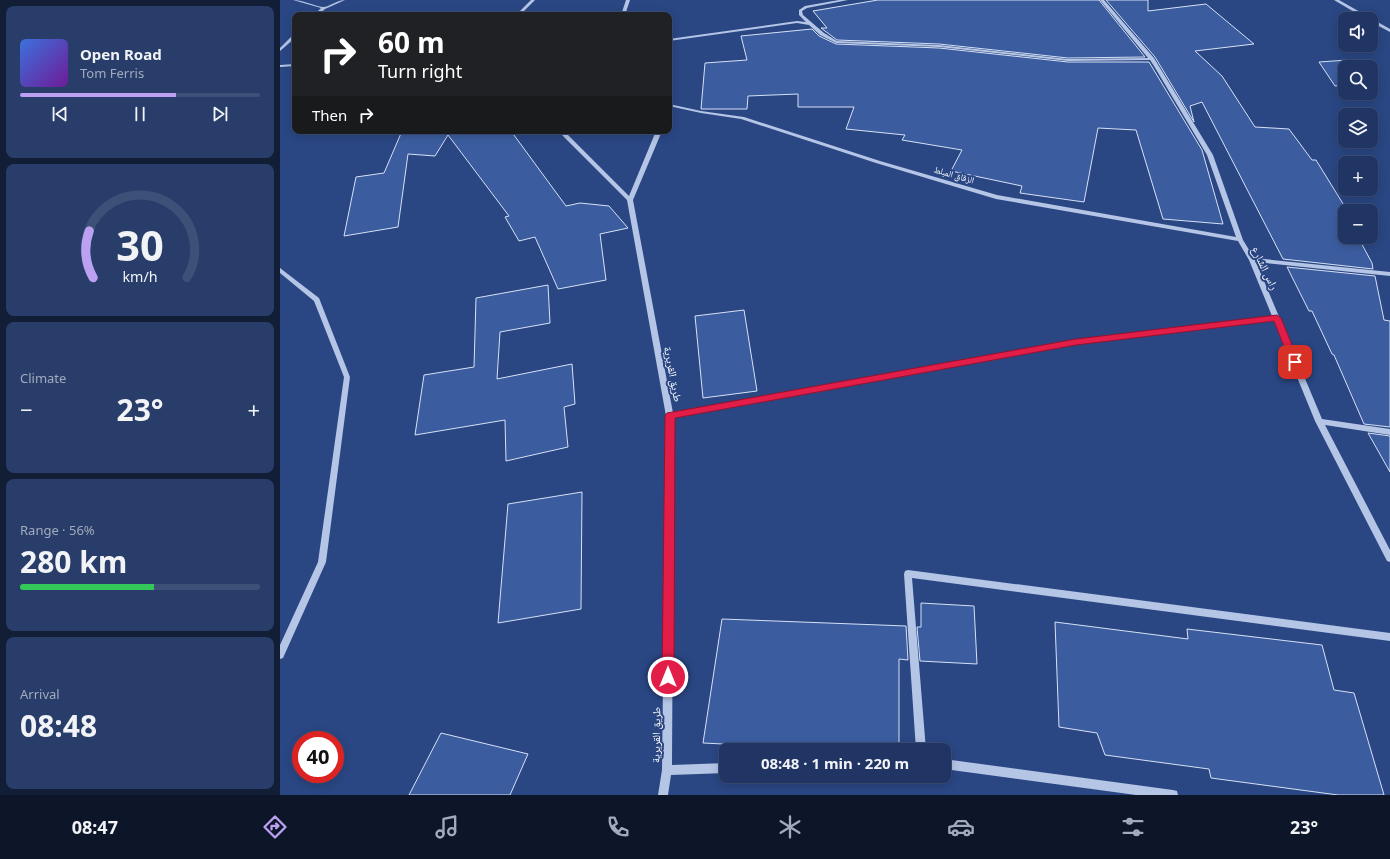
<!DOCTYPE html>
<meta charset="utf-8">
<style>
:root{--surface:#203563;--page:#283d69;--text:#f1f3f6;--muted:#a2abbe;--line:#3d5078;--accent:#bca0f2}
body{margin:0;font-family:"Noto Sans","Noto Naskh Arabic",sans-serif;background:var(--page);color:var(--text);height:100vh;display:flex;flex-direction:column;font-size:15px;white-space:nowrap}
*{box-sizing:border-box;margin:0}
p{font-size:13px;color:var(--muted)}
.icon{flex:none;width:22px;height:22px;fill:none;stroke:currentColor;stroke-width:2;stroke-linecap:round;stroke-linejoin:round}
.map{position:relative;flex:1;overflow:hidden}
.panel{display:flex;flex-direction:column;gap:6px;padding:6px;background:#121d36;width:280px}
.panel>*{flex:none}
.banner{position:absolute;left:12px;top:12px;width:380px;height:122px;border-radius:8px;box-shadow:0 2px 10px #0003,0 0 0 1px var(--line);background:#202124;color:#fff;overflow:hidden}
.tools{position:absolute;left:1058px;top:12px;display:grid;gap:8px}
.tools a{display:grid;place-items:center;width:40px;height:40px;border-radius:8px;background:var(--surface);box-shadow:0 2px 10px #0003,0 0 0 1px var(--line);font-size:20px}
.speed{position:absolute;left:12px;top:731px;display:flex;gap:8px;font-size:20px;font-weight:700;text-align:center}
.speed>*{display:grid;place-content:center;width:52px;height:52px;border-radius:50%;background:var(--surface);box-shadow:0 2px 10px #0003,0 0 0 1px var(--line);line-height:1}
.speed .limit{border:6px solid #d22;background:#fff;color:#111}
.pin{position:absolute;display:grid;place-items:center;width:34px;height:34px;color:#fff;margin:-17px;border-radius:8px;box-shadow:0 2px 6px #0006}
.me{position:absolute;width:44px;margin:-22px;rotate:0deg;stroke-linejoin:round;filter:drop-shadow(0 0 3px #0008)}
.turn{display:flex;align-items:center;gap:14px;height:84px;padding:0 20px;font-size:18px}
.turn .icon{width:52px;height:52px;stroke-width:2.5}
.turn b{display:block;font-size:28px;line-height:34px}
.then{display:flex;align-items:center;height:38px;padding:0 20px;background:#0003;gap:8px;font-size:15px}
.big{font-size:30px;font-weight:700;line-height:1.1}
.panel .tile{flex:1;display:flex;flex-direction:column;justify-content:center;gap:6px;min-width:0;padding:0 14px;border-radius:8px;background:var(--page)}
.panel .dial{align-items:center;gap:0}
.dial svg{height:104px;overflow:visible;fill:none;stroke:var(--line);stroke-width:7;stroke-linecap:round;text-anchor:middle}
.dial text{fill:var(--text);stroke:none}
.song{display:flex;align-items:center;gap:12px}
.cover{width:48px;height:48px;border-radius:6px;background:linear-gradient(135deg,hsl(220 70% 55%),hsl(280 70% 35%))}
.played{height:4px;border-radius:2px;background:linear-gradient(90deg,var(--accent) 65%,var(--line) 65%)}
.keys{display:flex;justify-content:space-around;direction:ltr}
.heat{display:flex;justify-content:space-between;align-items:center;font-size:22px;direction:ltr}
.charge{height:6px;border-radius:3px;background:linear-gradient(90deg,#34c759 56%,var(--line) 0)}
.trip{position:absolute;left:439px;top:743px;width:232px;height:40px;border-radius:8px;background:var(--surface);box-shadow:0 2px 10px #0003,0 0 0 1px var(--line);font-weight:700;line-height:40px;text-align:center}
.tabs{display:flex;height:64px;justify-content:space-around;align-items:center;background:#0d1528;color:var(--muted)}
.tabs .icon{width:28px;height:28px}
.tabs .selected{color:var(--accent)}
.tabs b{font-size:18px;color:var(--text)}
main{display:flex;flex:1;min-height:0}
.map>svg:first-child{display:block}
.building{fill:#3b5da0;stroke:#d7e1f5}
.lines{fill:none;stroke-linecap:round;stroke-linejoin:round}
.minor{fill:#b4c5e6;fill-rule:evenodd}
.route{fill:#e11d48;stroke:#92132f}
.labels{text-anchor:middle;stroke-width:4;stroke-linejoin:round;paint-order:stroke}
.far-street-label{font-size:9px;fill:#fff;stroke:#2a4784}
.street-label{font-size:11px;fill:#fff;stroke:#2a4784}
</style>
<main>
<section class="panel">
<div class="tile">
<div class="song"><i class="cover"></i><div><b>Open Road</b><p>Tom Ferris</p></div></div>
<div class="played"></div>
<div class="keys"><svg class="icon" aria-label="previous" viewBox="0 0 24 24"><path d="M18 5L8 12l10 7zM5 5v14"/></svg><svg class="icon" aria-label="pause" viewBox="0 0 24 24"><path d="M8 5v14M16 5v14"/></svg><svg class="icon" aria-label="next" viewBox="0 0 24 24"><path d="M6 5l10 7-10 7zM19 5v14"/></svg></div>
</div>
<div class="tile dial"><svg viewBox="0 0 100 80">
<path d="M14 69A42 42 0 1 1 86 69"/>
<path d="M14 69A42 42 0 0 1 11 33" stroke="#bca0f2"/>
<text x="50" y="56" font-size="32" font-weight="700">30</text>
<text x="50" y="72" font-size="11">km/h</text>
</svg></div>
<div class="tile"><p>Climate</p>
<div class="heat"><a>−</a><b class="big">23°</b><a>+</a></div>
</div>
<div class="tile"><p>Range · 56%</p><b class="big">280 km</b><div class="charge"></div></div>
<div class="tile"><p>Arrival</p><b class="big">08:48</b></div>
</section>
<div class="map">
<svg width="1110" height="795" viewBox="0 0 1110 795">
<rect width="100%" height="100%" fill="#2a4784"/>
<g class="building">
<polygon points="598,0 819,0 865,57 788,58 659,44 557,40 541,28 547,28 533,11"/>
<polygon points="826,0 868,0 868,11 926,4 974,44 915,51 942,76 975,127 1009,129 1032,160 1036,160 1065,207 1065,237 1078,237 1092,263 1093,269 1003,259 922,102 910,106 914,122 875,57"/>
<polygon points="532,29 539,36 556,44 659,48 788,62 869,62 922,150 943,224 883,219 856,130 818,128 804,202 740,193 742,186 671,171 682,150 622,140 625,135 566,129 574,107 518,107 518,94 468,96 467,109 421,109 425,63 467,60 461,36"/>
<polygon points="1068,60 1077,67 1065,67 1065,85 1055,86 1039,62"/>
<polygon points="122,131 231,131 286,206 300,203 329,206 348,228 320,234 326,280 278,289 255,237 239,241 225,217 229,216 168,135 155,156 128,154 118,227 64,236 76,177 104,173"/>
<polygon points="1007,267 1095,276 1104,320 1110,321 1110,427 1084,424 1054,355 1052,354 1032,311 1029,311"/>
<polygon points="268,285 270,323 220,332 217,379 292,364 295,404 284,407 288,447 226,461 225,420 135,435 144,375 194,367 196,298"/>
<polygon points="464,310 477,391 423,398 415,316"/>
<polygon points="1088,433 1110,436 1110,472"/>
<polygon points="302,492 301,609 218,623 228,504"/>
<polygon points="641,603 694,606 697,664 640,661 637,627 641,627"/>
<polygon points="442,619 626,626 628,660 619,659 619,750 564,750 423,743"/>
<polygon points="775,622 908,639 907,629 1042,645 1054,690 1074,693 1104,795 1058,795 931,778 929,769 825,755 817,733 779,727"/>
<polygon points="161,733 248,754 230,795 129,795"/>
</g>
<g class="lines">
<g class="minor">
<path d="M13,0C23,0 37,7 44,7C51,6 57,0 65,0L45,9L38,15H34L41,8Z"/>
<polygon points="251,0 255,0 240,15 236,15"/>
<polygon points="346,0 350,0 345,15 341,15"/>
<polygon points="559,0 568,0 527,8 522,11 523,15 544,33 557,41 659,45 788,59 868,58 820,0 824,0 874,58 933,155 963,240 974,258 1110,272 1110,276 976,262 1042,419 1110,429 1110,435 1045,425 1110,550 1110,562 1107,561 1035,421 994,321 796,344 394,418 392,765 446,763 446,773 391,775 388,795 378,795 382,770 386,416 347,200 278,131 284,131 349,196 376,131 382,131 353,200 393,413 796,340 992,316 969,260 958,241 716,199 596,163 461,119 421,113 389,106 389,104 421,111 464,117 600,161 717,195 956,237 927,155 874,66 870,60 788,61 659,47 556,43 540,35 529,25 517,23 389,41 389,39 517,21 526,22 519,15 519,10 525,6"/>
<polygon points="1054,0 1059,0 1110,29 1110,32 1091,22 1091,19 1086,19"/>
<polygon points="13,35 15,35 15,38 0,51 0,48"/>
<polygon points="15,64 15,66 0,67 0,65"/>
<polygon points="0,268 39,298 70,377 46,562 3,658 0,659 0,645 38,562 64,377 34,301 0,273"/>
<polygon points="628,570 1110,633 1110,641 632,578 646,750 636,750 624,574 625,571"/>
<polygon points="664,759 893,790 897,791 898,795 856,795 664,769"/>
</g>
</g>
<polygon class="route" points="997,315 1001,318 1019,362 1018,365 1015,366 1010,362 994,321 796,345 395,418 394,677 392,682 388,683 383,682 382,677 385,416 387,413 796,339"/>
<g class="labels">
<g class="far-street-label">
<text transform="translate(674 175) rotate(16)" y="3">الزقاق المبلط</text>
</g>
<g class="street-label">
<text transform="translate(985 268) rotate(64)" y="4">راس الشارع</text>
<text transform="translate(393 374) rotate(79)" y="4">طريق القريرية</text>
<text transform="translate(376 735) rotate(-89)" y="4">طريق القريرية</text>
</g>
</g>
</svg>
<div class="tools">
<a><svg class="icon" aria-label="sound" viewBox="0 0 24 24"><path d="M4 9h4l5-4v14l-5-4H4zM17 9q2 3 0 6"/></svg></a>
<a><svg class="icon" aria-label="search" viewBox="0 0 24 24"><circle cx="10" cy="10" r="6"/><path d="M15 15l6 6"/></svg></a>
<a><svg class="icon" aria-label="layers" viewBox="0 0 24 24"><path d="M12 4l9 5-9 5-9-5zM3 14l9 5 9-5"/></svg></a>
<a>+</a>
<a>−</a>
</div>
<div class="speed"><div class="limit">40</div></div>
<div class="pin" style="left:1015px;top:362px;background:#d93025"><svg class="icon" aria-label="arrive" viewBox="0 0 24 24"><path d="M6 21V4h12l-3 4 3 4H6"/></svg></div>
<svg class="me" style="left:388px;top:677px" viewBox="-20 -20 40 40"><circle r="17" fill="#e11d48" stroke="#fff" stroke-width="3"/><path d="M0-11L8 9 0 5-8 9z" fill="#fff"/></svg>
<div class="trip">08:48 · 1 min · 220 m</div>
<div class="banner">
<div class="turn"><svg class="icon" aria-label="right" viewBox="0 0 24 24"><path d="M7 20v-9h11M14 6l5 5-5 5"/></svg><div><b>60 m</b>Turn right</div></div>
<div class="then">Then<svg class="icon" aria-label="right" viewBox="0 0 24 24"><path d="M7 20v-9h11M14 6l5 5-5 5"/></svg></div>
</div>
</div>
</main>
<nav class="tabs">
<b>08:47</b>
<svg class="icon selected" aria-label="directions" viewBox="0 0 24 24"><path d="M12 3l9 9-9 9-9-9zM9 14v-3h6M13 9l2 2-2 2"/></svg>
<svg class="icon" aria-label="music" viewBox="0 0 24 24"><path d="M9 18V5l10-2v13"/><circle cx="6" cy="18" r="3"/><circle cx="16" cy="16" r="3"/></svg>
<svg class="icon" aria-label="phone" viewBox="0 0 24 24"><path d="M5 4h4l2 5-3 2q2 4 5 5l2-3 5 2v4C11 20 4 13 5 4z"/></svg>
<svg class="icon" aria-label="climate" viewBox="0 0 24 24"><path d="M12 3v18M4 7l16 10M4 17L20 7"/></svg>
<svg class="icon" aria-label="car" viewBox="0 0 24 24"><path d="M5 17H2v-5l4-1 3-4h7l3 4 3 1v5h-3M9 17h6M6 11h13"/><circle cx="7" cy="17" r="2"/><circle cx="17" cy="17" r="2"/></svg>
<svg class="icon" aria-label="filters" viewBox="0 0 24 24"><path d="M4 7h16M4 17h16"/><circle cx="9" cy="7" r="2"/><circle cx="15" cy="17" r="2"/></svg>
<b>23°</b>
</nav>
